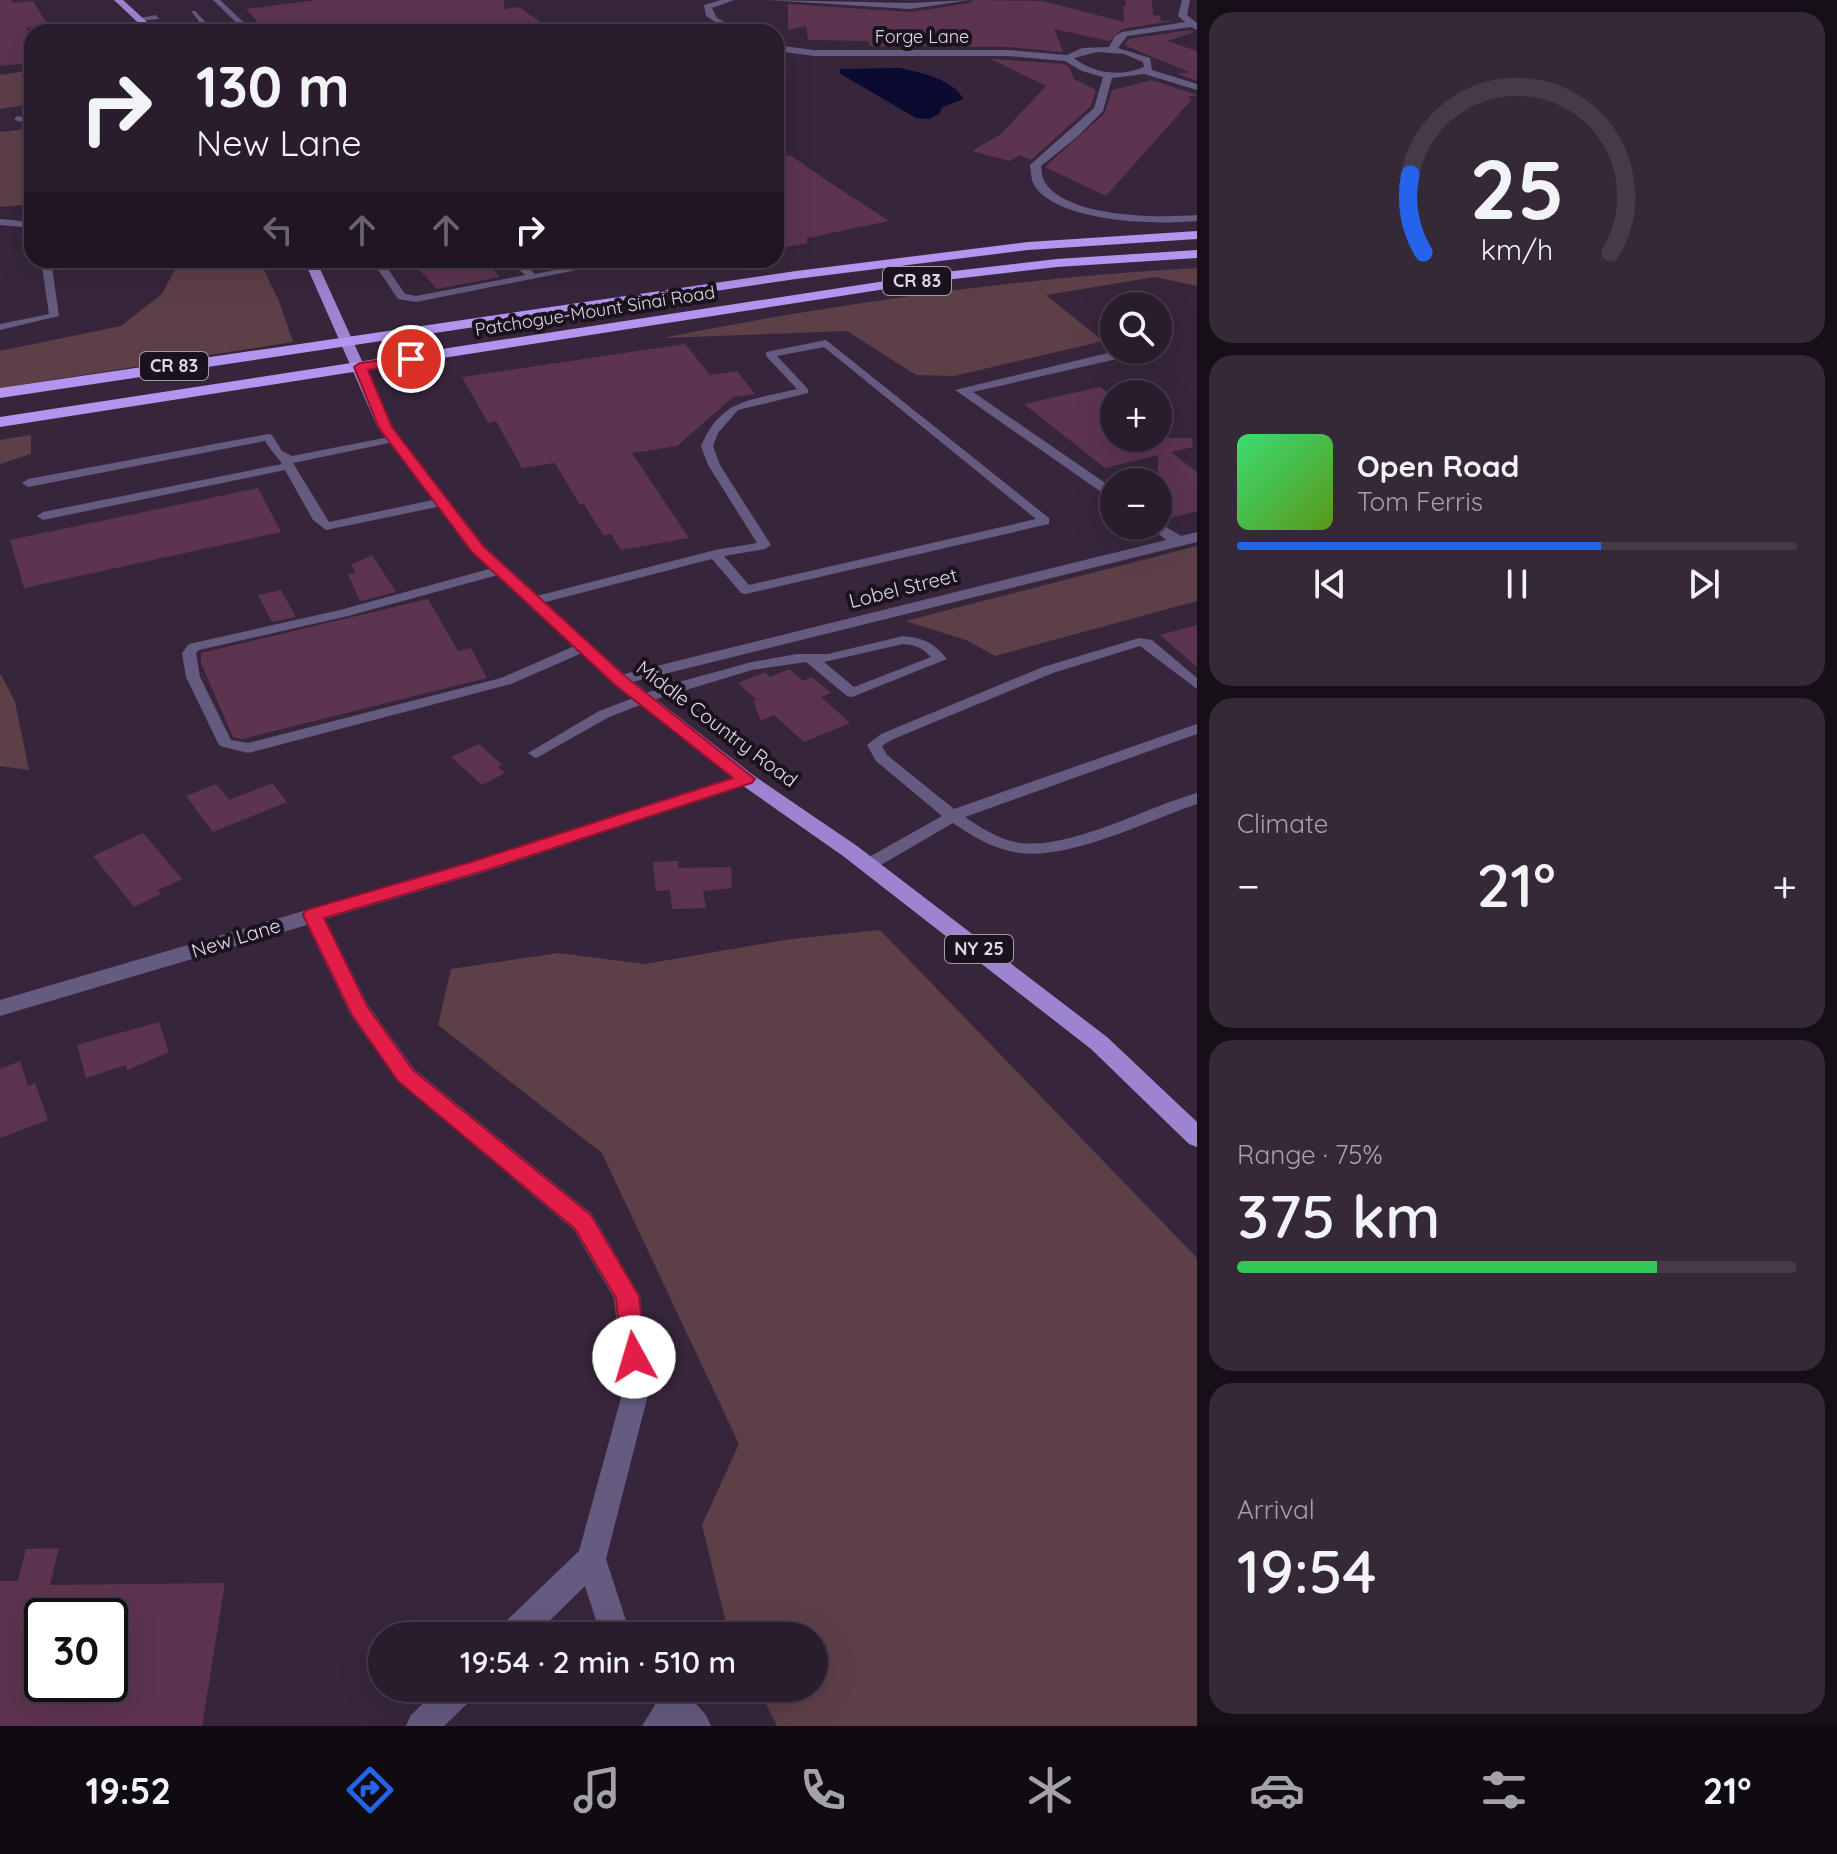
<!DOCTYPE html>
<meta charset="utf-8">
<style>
:root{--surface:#291c2c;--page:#352938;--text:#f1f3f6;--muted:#a5a1a9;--line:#453a48;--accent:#2563eb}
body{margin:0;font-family:Quicksand,sans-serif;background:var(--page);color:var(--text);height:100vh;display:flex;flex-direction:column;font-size:30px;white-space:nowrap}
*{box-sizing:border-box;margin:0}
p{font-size:26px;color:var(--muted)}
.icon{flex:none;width:44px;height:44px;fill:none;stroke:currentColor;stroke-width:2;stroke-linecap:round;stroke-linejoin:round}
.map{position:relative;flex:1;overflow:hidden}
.details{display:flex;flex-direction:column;gap:12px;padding:12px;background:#170f18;width:640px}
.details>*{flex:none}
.banner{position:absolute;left:24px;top:24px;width:760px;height:244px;border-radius:24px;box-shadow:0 8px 32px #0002,0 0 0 2px var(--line);background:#291c2c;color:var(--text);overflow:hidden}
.fabs{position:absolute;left:1100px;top:292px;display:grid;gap:16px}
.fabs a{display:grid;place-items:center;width:72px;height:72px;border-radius:50%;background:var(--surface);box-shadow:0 8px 32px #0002,0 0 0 2px var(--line);font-size:40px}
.speed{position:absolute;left:24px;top:1598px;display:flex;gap:16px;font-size:40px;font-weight:700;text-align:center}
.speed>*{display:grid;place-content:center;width:104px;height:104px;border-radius:50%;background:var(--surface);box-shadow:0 8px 32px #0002,0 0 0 2px var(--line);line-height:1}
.speed .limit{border:4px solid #111;border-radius:12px;background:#fff;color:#111}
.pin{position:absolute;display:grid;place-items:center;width:68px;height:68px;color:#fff;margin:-34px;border:4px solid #fff;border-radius:50%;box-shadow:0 2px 8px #0007}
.me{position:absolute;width:88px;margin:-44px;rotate:354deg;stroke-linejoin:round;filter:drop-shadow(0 0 6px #0008)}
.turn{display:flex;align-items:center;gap:28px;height:168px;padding:0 40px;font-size:36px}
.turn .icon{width:104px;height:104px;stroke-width:2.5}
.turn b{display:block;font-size:56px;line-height:68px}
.lanes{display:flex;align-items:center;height:76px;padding:0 40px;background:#0003;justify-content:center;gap:40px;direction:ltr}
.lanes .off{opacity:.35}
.big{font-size:60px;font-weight:600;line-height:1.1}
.details .card{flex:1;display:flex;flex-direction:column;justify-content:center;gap:12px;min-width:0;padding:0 28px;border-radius:24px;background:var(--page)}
.details .dial{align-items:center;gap:0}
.dial svg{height:208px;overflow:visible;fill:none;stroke:var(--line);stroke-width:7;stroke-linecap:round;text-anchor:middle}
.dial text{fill:var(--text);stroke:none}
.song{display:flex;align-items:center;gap:24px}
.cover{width:96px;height:96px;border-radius:12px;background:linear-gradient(135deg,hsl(140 70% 55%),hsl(90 70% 35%))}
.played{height:8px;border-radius:4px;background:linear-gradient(90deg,var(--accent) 65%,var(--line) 65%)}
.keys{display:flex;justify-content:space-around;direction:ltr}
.heat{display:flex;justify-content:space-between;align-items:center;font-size:44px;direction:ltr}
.charge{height:12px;border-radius:6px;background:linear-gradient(90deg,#34c759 75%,var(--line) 0)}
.trip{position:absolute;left:368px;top:1622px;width:460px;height:80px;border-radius:40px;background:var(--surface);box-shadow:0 8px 32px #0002,0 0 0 2px var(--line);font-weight:600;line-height:80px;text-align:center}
.menu{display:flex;height:128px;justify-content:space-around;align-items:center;background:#100b12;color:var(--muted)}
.menu .icon{width:56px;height:56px}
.menu .selected{color:var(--accent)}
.menu b{font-size:36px;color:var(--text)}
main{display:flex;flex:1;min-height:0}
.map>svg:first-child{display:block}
.green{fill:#5d3f48}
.water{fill:#0b0a30}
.building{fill:#5d3450;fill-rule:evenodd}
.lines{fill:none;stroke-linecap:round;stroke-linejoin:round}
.lane{fill:#655a7f;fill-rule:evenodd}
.street{fill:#655a7f;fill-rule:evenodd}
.primary{fill:#9d84d0;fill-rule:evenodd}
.highway{fill:#b395f0;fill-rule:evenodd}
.route{fill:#e11d48;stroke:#92132f;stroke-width:2}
.labels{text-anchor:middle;stroke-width:8;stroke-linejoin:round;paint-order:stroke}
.far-street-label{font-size:18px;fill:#e1d6e4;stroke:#1a121c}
.shield{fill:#1a121c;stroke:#a59ba8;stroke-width:2}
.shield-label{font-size:18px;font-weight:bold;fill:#e1d6e4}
.street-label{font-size:20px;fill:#e1d6e4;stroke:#1a121c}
</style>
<main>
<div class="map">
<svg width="1197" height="1726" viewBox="0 0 1197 1726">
<rect width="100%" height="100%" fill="#37263b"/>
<g class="green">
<polygon points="32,70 32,104 0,109 0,75"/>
<polygon points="32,128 32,204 0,207 0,132"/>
<polygon points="173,260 259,260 279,301 293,342 0,388 0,351 121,326 162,294 176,267"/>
<path d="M1197,268V286L1155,277L1046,295L1103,341L954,376L916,375L847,331L662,338C839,303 1017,278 1197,268Z"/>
<polygon points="31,435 31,454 0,464 0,440"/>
<polygon points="1197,546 1197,601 995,656 966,640 905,621"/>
<polygon points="0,673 15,702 29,770 0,766"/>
<polygon points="880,930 1197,1258 1197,1726 777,1726 758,1688 814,1688 814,1636 733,1636 726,1623 702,1525 739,1444 602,1153 438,1025 451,969 558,953 645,964 791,939"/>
</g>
<path class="water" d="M900,68C919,72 955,80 963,99L941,108L940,113L930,119L916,118L839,73L840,69Z"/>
<g class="building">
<polygon points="0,0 11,0 13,3 33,1 48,25 26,28 32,38 32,63 0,66"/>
<polygon points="318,0 504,0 504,9 519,7 555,32 445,32 444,22 370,32 267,32 246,9"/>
<polygon points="973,0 1043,1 1124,22 1123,6 1126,6 1126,0 1152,0 1153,15 1160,16 1161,21 1178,20 1122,29 1109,41 1054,29 1063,52 1008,47 870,46 868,41 808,40 806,26 788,30 788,4 910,12 970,3"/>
<polygon points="1190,30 1195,32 1167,41 1197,51 1197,81 1177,74 1189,72 1124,45 1129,39"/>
<polygon points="991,59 1064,64 1069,67 1074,79 1096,90 1091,106 1031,160 1020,155 1010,161 972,151 1001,134 1046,86"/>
<polygon points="1152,80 1197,95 1187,97 1192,99 1106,196 1045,167 1105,113 1112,90"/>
<polygon points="790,155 826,180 889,221 807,238 807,243 776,249 776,158"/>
<polygon points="445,260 484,260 500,277 437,289 416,266"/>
<polygon points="685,344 710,375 737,371 755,394 733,397 677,446 632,453 689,538 621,550 611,534 603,535 584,504 580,505 555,463 522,468 496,421 488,423 462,377"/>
<polygon points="1100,387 1114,396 1114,438 1192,438 1193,447 1171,452 1197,472 1197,511 1169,518 1158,509 1158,455 1105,468 1024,404"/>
<polygon points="258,488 281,532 24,588 10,540"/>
<polygon points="372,555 396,592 360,601 348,574 356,573 351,565"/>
<polygon points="281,590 296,617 272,622 258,595"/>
<polygon points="428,599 458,651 471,648 487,678 242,739 233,737 201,663 201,653"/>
<polygon points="1197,625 1197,667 1160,635"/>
<polygon points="789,669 803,681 812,677 831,693 821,697 850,723 804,742 774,715 761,721 753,701 757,700 738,683 765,672 770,677"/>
<polygon points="479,744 502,765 498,767 505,773 482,785 451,757"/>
<polygon points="272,783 287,802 213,832 186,796 216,784 229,800"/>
<polygon points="143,833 182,879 158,890 161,894 134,907 93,856"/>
<polygon points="678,861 678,868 731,867 732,888 703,891 706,908 672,909 670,890 656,891 653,862"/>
<polygon points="159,1022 169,1052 127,1070 126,1065 86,1078 77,1045"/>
<polygon points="20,1061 28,1086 35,1083 48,1120 0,1138 0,1069"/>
<path d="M59,1548L50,1585L225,1583L202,1726H0V1581H18L26,1549ZM42,1616H110V1684H42Z"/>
</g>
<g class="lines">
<g class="lane">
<polygon points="213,0 220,0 254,32 246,32"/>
<polygon points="191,11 195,11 215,32 207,32"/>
<polygon points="156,15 159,19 138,21 134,19"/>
<polygon points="17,116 32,119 32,124 14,120"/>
<polygon points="0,219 32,222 32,228 0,225"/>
<polygon points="41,260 51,260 59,316 0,330 0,324 49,314"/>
<polygon points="383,260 396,260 386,266 405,294 416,296 525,275 509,260 520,260 535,274 602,261 607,264 416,302 398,299 375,265"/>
<path d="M826,340L1049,518V524L746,594L741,593L712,559L534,605L529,604V598L715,550L757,543L708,465L701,446C722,397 751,401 797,389L766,356V352ZM824,347L1036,519L749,585L724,556L765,549L771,545L720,465L713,446L718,433L738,410L808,393V389L777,356Z"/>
<path d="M268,434L272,435L282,451L292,456L394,436L400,439L394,442L293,463L329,522L442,498L448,502L442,506L326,530L313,520L285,470L43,520L37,516L43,512L282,464C277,456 270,450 265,441L28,487L22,483L28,479Z"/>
<polygon points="500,566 506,570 505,573 348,616 199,650 196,653 200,677 231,740 248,743 501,678 579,644 589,644 591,647 589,650 511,684 248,753 220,746 218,743 186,677 182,653 189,644 340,610"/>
<path d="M903,636C924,638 934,643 947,659L852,697L847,696L806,662L752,670L653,700L609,717L540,756L535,758L528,753L599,711L668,685L752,662L797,654H828ZM903,644C916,645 923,648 931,657L854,687L824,662Z"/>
<path d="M1139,638L1152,640L1197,678V689L1140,646L1053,673L891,740L882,746L887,755L954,809L1197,724V734L965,817C981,828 1000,840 1020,843C1073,849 1146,807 1197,793V804C1150,820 1069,860 1020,853C996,850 973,837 953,823L874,869H862L860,865L862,861L942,816L876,761L867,745L881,734L1043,667Z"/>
</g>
<g class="street">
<polygon points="721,0 734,0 712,8 717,18 743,32 731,32 706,16 704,5"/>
<polygon points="767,0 910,3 970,0 910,9"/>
<path d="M1182,0H1190L1187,15L1197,23V30L1191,27L1127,36L1118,48L1150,58L1152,70L1197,84V90L1144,74L1112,78L1103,111L1077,137L1041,166C1042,172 1042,179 1046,184C1071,218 1158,218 1197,215V221C1158,225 1054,223 1033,183C1031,178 1031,170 1030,165L1094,108L1103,77L1082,71L1065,61L1008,56H814L776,51V45L814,50H1008L1067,55L1082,48L1109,47L1115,36L1122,32L1185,22L1178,16ZM1097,52L1124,54L1143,62L1144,67C1121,77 1094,74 1074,58Z"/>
<polygon points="1116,351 1123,355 1121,358 973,392 1114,489 1114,501 955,390"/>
<polygon points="1158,522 1181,536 1197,532 1197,542 620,685 611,680 620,675 1166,540 1149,526 1158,526"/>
<polygon points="746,773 753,775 755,779 753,783 481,873 325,919 368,1005 414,1069 592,1214 640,1296 650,1387 606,1559 631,1636 601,1636 585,1586 534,1636 498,1636 502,1625 579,1551 624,1387 614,1298 574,1230 398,1081 351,1016 307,925 0,1016 0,1000 467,863"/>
<polygon points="439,1688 476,1688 472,1699 444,1726 406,1726 411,1715"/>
<polygon points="646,1688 682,1688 706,1715 711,1726 642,1726 655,1705"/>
</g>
<g class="primary">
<polygon points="114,0 123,0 158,32 148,32"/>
<polygon points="304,260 316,260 392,427 484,546 626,676 753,775 857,846 1107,1037 1197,1122 1197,1147 1189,1144 1091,1049 843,856 739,783 614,684 472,552 378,428"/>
</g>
<g class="highway">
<polygon points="1197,231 1197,239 1028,250 796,279 0,398 0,388 796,271 1028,242"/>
<polygon points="1197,250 1197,258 1057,267 937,281 0,427 0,417 937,273 1057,259"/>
</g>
</g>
<polygon class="route" points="411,356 417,359 416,362 368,370 392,427 483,546 626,677 755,779 752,783 480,872 324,918 367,1006 413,1070 591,1215 639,1296 646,1357 642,1365 634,1368 625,1365 622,1357 616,1298 575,1229 398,1081 352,1015 303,915 306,910 468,863 733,778 614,684 472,552 379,428 354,367 360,363"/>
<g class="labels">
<g class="far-street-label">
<text x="922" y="43">Forge Lane</text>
<text transform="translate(595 311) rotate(-9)" y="6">Patchogue-Mount Sinai Road</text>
</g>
<g class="shield">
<rect x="883" y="267" width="68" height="28" rx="6"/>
<rect x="140" y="352" width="68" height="28" rx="6"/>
<rect x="945" y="935" width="68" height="28" rx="6"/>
</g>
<g class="shield-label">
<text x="917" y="287">CR 83</text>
<text x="174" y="372">CR 83</text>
<text x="979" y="955">NY 25</text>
</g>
<g class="street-label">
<text transform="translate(903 588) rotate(-14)" y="7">Lobel Street</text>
<text transform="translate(717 724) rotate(37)" y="7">Middle Country Road</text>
<text transform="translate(236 938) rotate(-17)" y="7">New Lane</text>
</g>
</g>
</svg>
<div class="fabs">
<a><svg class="icon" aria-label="search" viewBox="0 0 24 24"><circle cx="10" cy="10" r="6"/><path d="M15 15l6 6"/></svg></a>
<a>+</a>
<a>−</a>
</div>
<div class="speed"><div class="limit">30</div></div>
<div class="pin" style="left:411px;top:359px;background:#d93025"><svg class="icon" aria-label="arrive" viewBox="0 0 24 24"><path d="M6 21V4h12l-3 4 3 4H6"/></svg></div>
<svg class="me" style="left:634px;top:1357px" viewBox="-20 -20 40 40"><circle r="19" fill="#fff"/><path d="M0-13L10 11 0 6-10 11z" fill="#e11d48"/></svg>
<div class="trip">19:54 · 2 min · 510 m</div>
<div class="banner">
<div class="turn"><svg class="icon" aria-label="right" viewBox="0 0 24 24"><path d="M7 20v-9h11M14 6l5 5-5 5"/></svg><div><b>130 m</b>New Lane</div></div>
<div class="lanes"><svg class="icon off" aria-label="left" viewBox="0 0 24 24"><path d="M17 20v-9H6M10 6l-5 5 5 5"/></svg><svg class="icon off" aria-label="ahead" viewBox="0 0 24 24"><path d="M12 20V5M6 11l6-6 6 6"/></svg><svg class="icon off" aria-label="ahead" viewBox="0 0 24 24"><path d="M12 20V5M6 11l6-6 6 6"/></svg><svg class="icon" aria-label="right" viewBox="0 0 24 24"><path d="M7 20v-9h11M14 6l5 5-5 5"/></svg></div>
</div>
</div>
<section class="details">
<div class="card dial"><svg viewBox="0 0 100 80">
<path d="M14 69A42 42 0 1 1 86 69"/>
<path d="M14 69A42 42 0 0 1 9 39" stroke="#2563eb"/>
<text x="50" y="56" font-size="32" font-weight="700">25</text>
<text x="50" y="72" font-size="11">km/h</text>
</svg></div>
<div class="card">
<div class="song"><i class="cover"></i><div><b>Open Road</b><p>Tom Ferris</p></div></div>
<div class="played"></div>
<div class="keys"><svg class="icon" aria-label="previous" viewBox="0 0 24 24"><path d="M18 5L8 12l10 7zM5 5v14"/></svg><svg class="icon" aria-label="pause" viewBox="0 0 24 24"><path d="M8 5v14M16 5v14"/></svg><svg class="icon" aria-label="next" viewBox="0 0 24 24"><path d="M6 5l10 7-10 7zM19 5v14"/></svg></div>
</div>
<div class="card"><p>Climate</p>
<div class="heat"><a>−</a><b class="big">21°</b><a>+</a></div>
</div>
<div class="card"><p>Range · 75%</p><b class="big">375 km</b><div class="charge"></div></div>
<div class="card"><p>Arrival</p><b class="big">19:54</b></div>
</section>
</main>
<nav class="menu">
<b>19:52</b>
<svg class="icon selected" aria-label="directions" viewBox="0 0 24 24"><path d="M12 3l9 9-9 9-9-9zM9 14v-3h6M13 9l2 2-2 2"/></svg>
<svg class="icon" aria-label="music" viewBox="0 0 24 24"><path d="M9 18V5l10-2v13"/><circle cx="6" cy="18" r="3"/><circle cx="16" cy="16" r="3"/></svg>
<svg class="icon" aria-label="phone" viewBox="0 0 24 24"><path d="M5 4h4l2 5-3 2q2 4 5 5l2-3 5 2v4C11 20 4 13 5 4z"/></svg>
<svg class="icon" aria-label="climate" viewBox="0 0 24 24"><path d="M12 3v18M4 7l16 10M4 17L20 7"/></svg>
<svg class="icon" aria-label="car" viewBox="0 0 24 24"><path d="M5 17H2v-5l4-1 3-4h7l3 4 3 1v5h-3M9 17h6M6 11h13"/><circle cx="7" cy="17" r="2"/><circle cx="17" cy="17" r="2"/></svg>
<svg class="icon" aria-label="filters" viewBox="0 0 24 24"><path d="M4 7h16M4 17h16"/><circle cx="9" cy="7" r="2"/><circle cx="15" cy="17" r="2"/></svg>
<b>21°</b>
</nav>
